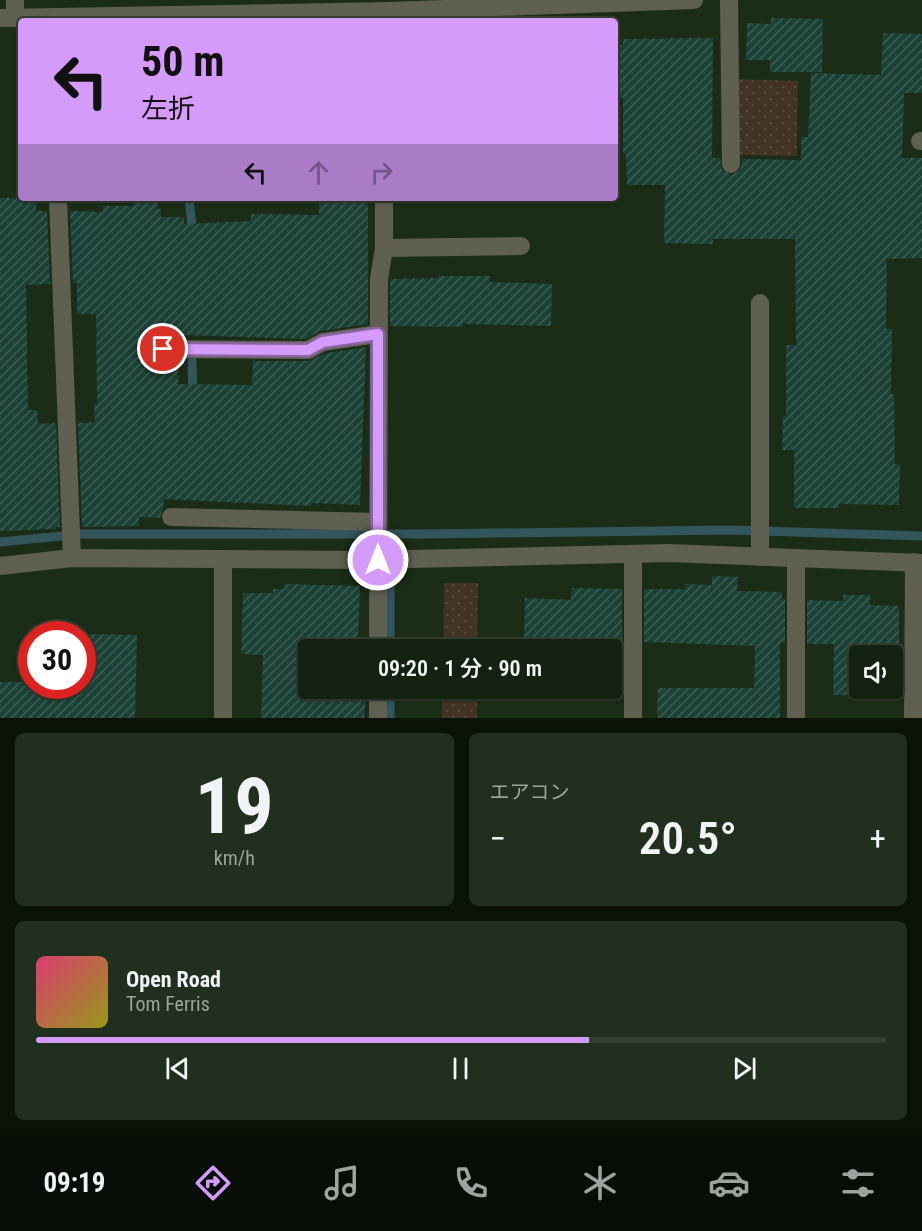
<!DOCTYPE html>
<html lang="ja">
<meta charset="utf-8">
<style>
:root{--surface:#142211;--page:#212f1f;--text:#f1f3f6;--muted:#9da49f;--line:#333f31;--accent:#d59bfa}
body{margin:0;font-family:"Roboto Condensed","Noto Sans JP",sans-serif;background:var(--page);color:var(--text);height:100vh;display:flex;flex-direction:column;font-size:22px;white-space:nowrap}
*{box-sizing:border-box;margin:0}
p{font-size:20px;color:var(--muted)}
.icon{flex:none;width:33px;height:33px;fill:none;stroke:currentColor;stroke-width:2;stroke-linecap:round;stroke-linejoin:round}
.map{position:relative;height:718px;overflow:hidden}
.drawer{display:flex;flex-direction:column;gap:15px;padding:15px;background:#0b1309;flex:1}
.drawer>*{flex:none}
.guide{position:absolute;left:18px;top:18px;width:600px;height:183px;border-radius:6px;box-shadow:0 2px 4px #0004,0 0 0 2px var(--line);background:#d59bfa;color:#111;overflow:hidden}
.buttons{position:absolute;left:849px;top:645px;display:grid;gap:12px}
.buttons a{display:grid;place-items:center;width:54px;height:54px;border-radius:6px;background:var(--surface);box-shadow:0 2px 4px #0004,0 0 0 2px var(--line);font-size:30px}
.speed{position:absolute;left:18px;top:621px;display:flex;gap:12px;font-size:30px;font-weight:700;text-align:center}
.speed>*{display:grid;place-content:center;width:78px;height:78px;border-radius:50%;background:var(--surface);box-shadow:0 2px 4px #0004,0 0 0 2px var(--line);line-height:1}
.speed .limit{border:9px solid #d22;background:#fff;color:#111}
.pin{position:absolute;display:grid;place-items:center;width:51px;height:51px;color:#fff;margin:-26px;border:3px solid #fff;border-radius:50%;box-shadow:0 2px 6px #0007}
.me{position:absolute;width:66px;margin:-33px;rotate:0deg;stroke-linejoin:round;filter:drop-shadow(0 0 4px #0008)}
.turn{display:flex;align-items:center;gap:21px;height:126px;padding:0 24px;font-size:27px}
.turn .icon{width:78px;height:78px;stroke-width:2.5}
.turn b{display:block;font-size:42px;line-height:51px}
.lanes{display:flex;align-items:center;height:57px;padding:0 24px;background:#0003;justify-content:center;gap:30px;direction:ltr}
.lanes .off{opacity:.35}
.big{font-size:45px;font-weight:600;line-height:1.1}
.drawer .tile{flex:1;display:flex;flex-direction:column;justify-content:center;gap:9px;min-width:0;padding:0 21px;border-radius:9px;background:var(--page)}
.drawer .dial{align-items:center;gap:0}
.dial b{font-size:78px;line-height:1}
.song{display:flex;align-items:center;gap:18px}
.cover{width:72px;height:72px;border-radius:9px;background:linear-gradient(135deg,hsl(340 70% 55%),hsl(60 70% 35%))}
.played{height:6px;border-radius:3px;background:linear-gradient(90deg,var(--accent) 65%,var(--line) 65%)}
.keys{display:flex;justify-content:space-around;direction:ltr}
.heat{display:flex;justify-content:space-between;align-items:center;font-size:33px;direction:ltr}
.drawer .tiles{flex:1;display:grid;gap:15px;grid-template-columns:1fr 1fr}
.tile:last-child{grid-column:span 2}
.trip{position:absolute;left:298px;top:639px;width:324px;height:60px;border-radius:6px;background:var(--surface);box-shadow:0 2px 4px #0004,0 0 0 2px var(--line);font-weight:600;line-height:60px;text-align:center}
.dock{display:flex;height:96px;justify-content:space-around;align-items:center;background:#080e07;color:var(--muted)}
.dock .icon{width:42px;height:42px}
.dock .current{color:var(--accent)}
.dock b{font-size:27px;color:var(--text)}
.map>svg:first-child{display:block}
.green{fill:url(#green-dots)}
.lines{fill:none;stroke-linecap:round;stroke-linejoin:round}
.stream{stroke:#32565c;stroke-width:9}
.building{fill:url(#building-hatch);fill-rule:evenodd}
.lane{stroke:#5f5f52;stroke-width:18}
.street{stroke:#5f5f52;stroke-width:18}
.route-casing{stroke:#8a65a2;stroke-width:15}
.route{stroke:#d59bfa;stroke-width:10}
</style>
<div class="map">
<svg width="922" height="718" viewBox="0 0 922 718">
<defs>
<pattern id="green-dots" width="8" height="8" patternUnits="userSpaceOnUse" patternTransform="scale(1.5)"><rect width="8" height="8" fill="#413425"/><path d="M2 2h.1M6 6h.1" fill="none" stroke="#53483a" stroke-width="1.8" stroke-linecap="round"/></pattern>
<pattern id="building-hatch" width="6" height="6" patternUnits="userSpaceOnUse" patternTransform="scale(1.5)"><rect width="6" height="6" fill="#1c4238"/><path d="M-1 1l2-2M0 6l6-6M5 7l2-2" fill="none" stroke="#3d5e55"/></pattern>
</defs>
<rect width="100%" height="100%" fill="#1b2d17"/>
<g class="green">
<polygon points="737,79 798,81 797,156 737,155"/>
<polygon points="444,583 478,583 477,649 443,649"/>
<rect x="442" y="689" width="35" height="29"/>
</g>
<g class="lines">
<g class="stream">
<polyline points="189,198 193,236"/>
<polyline points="192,360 193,394"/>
<polyline points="0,542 82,534 424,534 729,530 922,536"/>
<polyline points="390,650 390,581"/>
<polyline points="390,718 390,688"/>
</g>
</g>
<g class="building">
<polygon points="771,18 823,19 822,72 770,72 770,60 746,60 747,23 771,24"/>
<polygon points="883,33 922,34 922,93 904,93 902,158 922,158 922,258 887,259 886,329 892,329 891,394 894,394 895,464 900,464 899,505 839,504 839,508 794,508 794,450 782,450 783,416 786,416 786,345 796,345 795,239 713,239 713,244 664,243 665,185 627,185 626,154 623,154 623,98 615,98 615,45 623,45 623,39 713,38 712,158 720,158 722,170 732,175 740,170 742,159 801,160 801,137 808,137 811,73 881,75"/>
<polygon points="0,198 36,198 36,211 47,211 50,284 26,285 28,410 37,410 38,424 56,423 60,527 56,527 56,529 0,531"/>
<polygon points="133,198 157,198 157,209 161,209 161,217 184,217 184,224 251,221 251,214 319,215 319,200 368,202 368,324 321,331 305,339 180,335 180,338 158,339 152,348 154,355 158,359 179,360 178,384 252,385 253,361 308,361 327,353 366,347 360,505 311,503 311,506 164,499 163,509 160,518 139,517 139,526 82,527 78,423 95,422 94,404 97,404 96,314 77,314 77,283 73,283 70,211 103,212 103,206 133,206"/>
<polygon points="438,276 490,276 490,282 552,284 551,326 462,324 462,327 390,326 390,279 438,278"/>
<polygon points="712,576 738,577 737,591 782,592 782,599 785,599 785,643 780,643 780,718 657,718 658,688 754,688 755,646 644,642 644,589 685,589 685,584 712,585"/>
<polygon points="285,584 360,586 358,639 367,639 367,650 309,650 309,688 367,688 364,718 261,718 263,655 241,654 243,593 273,593 273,589 284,589"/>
<polygon points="572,588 622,589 622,641 524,638 525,598 571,600"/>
<path d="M843,595H870V605L899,606V696L833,695L834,644H807V600L843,601ZM860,656H892V688H860Z"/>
<polygon points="82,634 137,635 135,718 0,718 0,682 32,682 32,690 82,691"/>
</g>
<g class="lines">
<polyline class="lane" points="464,9 464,21"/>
<g class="street">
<polyline points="15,0 15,18"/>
<polyline points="729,0 731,164"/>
<polyline points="0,18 388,11 694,0"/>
<polyline points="920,141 922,141"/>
<polyline points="58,198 72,558"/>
<polyline points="384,248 521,246"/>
<polyline points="163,349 308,350 323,342 378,334"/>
<polyline points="171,517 378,522"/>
<polyline points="633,554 633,718"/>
<polyline points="760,557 760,303"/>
<polyline points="0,566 72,558 368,560 669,553 922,563"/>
<polyline points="378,650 379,279 384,248 384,198"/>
<polyline points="223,718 223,559"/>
<polyline points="378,718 378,688"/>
<polyline points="796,718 796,558"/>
<polyline points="913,718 914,562"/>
</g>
</g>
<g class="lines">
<defs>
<polyline id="route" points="163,349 308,350 323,342 378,334 378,560"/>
</defs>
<use href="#route" class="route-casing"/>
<use href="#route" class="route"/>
</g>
</svg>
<div class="buttons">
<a><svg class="icon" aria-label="sound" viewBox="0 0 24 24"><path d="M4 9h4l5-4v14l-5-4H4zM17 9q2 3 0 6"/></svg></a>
</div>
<div class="speed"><div class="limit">30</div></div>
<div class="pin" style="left:163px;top:349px;background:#d93025"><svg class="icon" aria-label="arrive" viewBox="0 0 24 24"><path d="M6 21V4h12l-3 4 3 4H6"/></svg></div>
<svg class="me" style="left:378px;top:560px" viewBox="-20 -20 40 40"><circle r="17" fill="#d59bfa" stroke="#fff" stroke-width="3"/><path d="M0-11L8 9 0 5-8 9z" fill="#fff"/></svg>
<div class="trip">09:20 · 1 分 · 90 m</div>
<div class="guide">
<div class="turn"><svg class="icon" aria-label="left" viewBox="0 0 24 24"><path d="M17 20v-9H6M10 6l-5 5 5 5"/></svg><div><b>50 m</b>左折</div></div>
<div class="lanes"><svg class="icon" aria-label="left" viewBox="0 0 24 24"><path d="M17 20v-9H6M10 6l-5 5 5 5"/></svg><svg class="icon off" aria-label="ahead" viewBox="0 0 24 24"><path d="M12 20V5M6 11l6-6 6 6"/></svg><svg class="icon off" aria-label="right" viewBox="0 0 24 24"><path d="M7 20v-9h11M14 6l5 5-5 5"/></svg></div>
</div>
</div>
<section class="drawer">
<div class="tiles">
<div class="tile dial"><b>19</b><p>km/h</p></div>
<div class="tile"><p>エアコン</p>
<div class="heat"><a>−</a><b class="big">20.5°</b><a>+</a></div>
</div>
<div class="tile">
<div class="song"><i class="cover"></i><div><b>Open Road</b><p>Tom Ferris</p></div></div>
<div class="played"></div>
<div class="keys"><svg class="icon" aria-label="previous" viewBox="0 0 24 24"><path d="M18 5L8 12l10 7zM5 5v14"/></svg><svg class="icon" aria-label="pause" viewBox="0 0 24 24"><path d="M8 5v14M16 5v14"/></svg><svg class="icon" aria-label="next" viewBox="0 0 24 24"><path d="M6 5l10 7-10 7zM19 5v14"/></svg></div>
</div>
</div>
</section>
<nav class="dock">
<b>09:19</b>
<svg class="icon current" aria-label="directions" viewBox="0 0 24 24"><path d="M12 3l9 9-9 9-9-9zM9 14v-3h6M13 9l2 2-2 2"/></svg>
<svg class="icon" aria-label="music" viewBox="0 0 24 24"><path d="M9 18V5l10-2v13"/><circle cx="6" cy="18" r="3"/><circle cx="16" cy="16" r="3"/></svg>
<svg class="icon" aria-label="phone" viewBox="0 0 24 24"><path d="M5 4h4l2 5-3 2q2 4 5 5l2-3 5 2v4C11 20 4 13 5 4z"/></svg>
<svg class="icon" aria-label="climate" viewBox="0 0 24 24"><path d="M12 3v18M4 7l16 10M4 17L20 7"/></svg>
<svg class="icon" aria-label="car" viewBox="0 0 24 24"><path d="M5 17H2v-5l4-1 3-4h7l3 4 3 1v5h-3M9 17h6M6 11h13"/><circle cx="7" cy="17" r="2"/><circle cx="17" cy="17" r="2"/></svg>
<svg class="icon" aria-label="filters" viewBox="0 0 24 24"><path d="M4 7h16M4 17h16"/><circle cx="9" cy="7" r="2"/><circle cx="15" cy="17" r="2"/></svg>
</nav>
